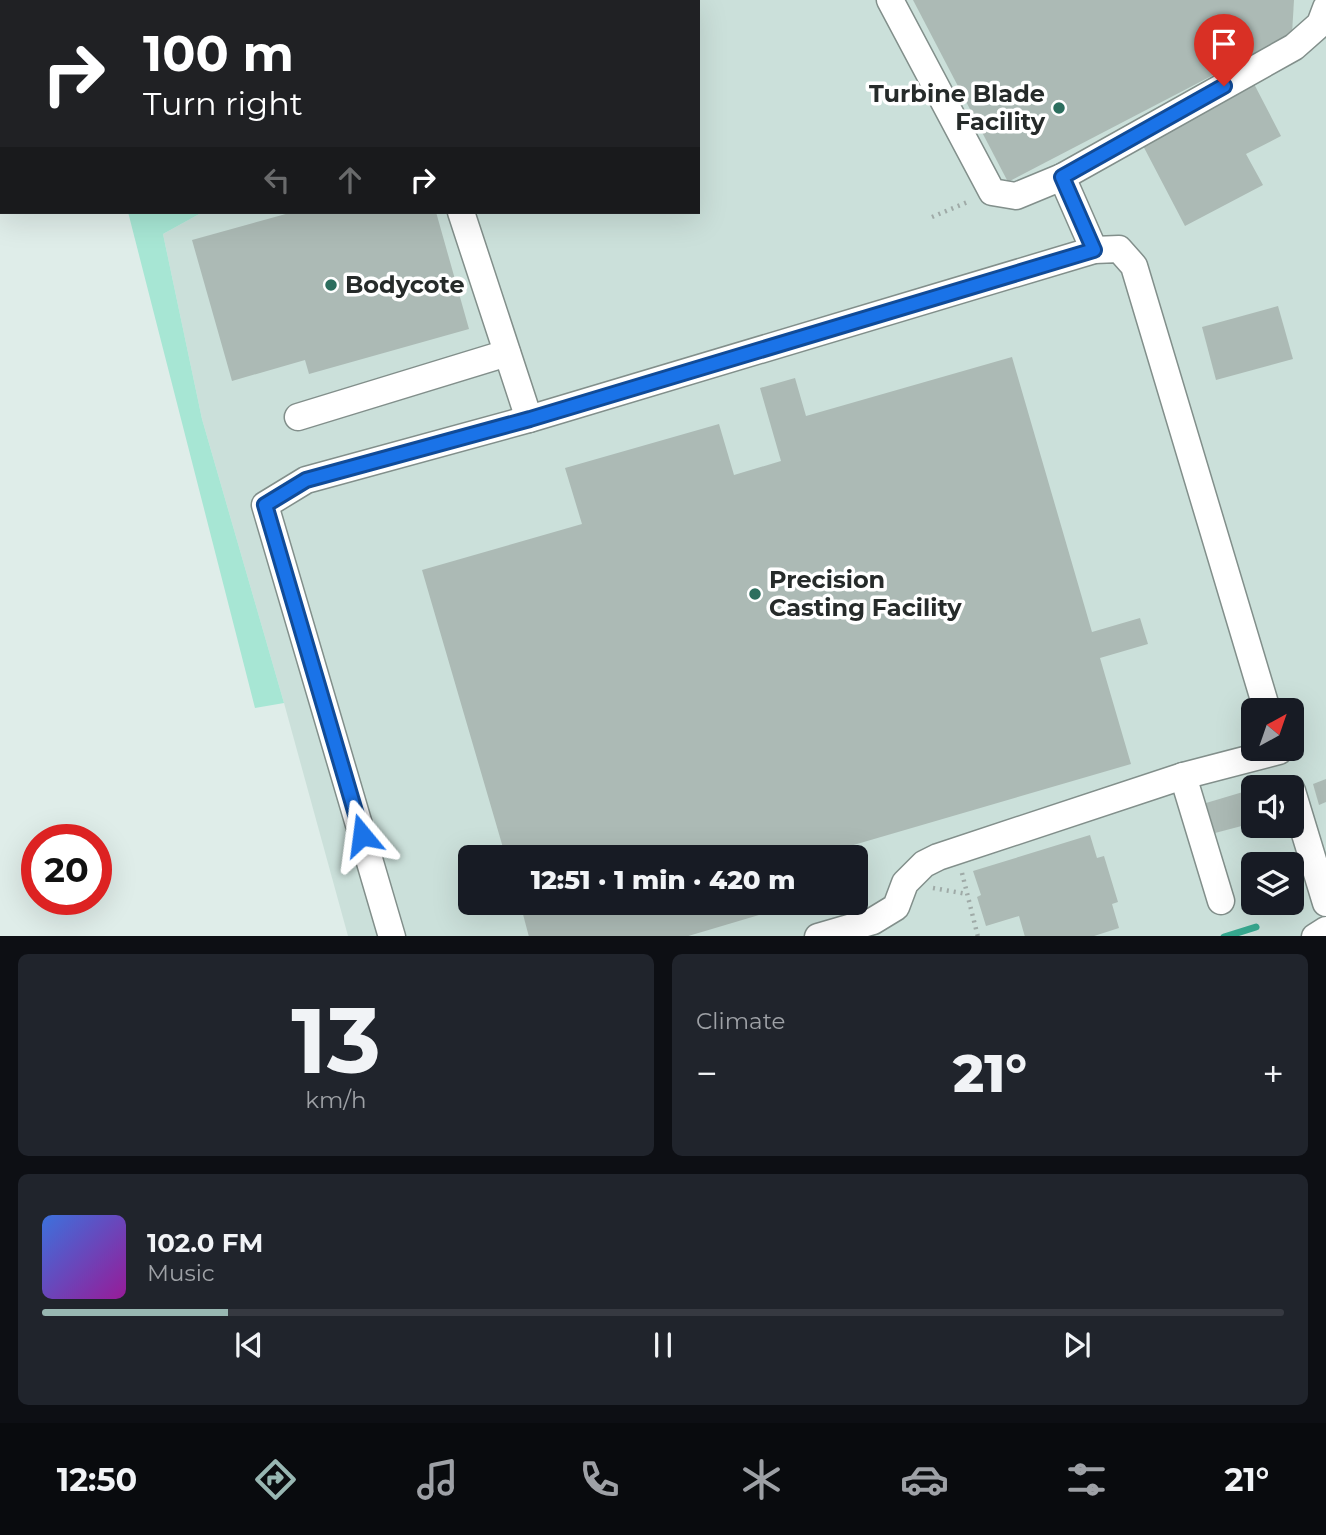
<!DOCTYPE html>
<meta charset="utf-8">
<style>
:root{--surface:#171b24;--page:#20242c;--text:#f1f3f6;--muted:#9ea1a6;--line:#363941;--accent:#98b7b2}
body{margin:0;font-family:Montserrat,sans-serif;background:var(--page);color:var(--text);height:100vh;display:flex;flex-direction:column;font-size:26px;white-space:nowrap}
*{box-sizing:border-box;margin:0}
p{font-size:23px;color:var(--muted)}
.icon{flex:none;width:38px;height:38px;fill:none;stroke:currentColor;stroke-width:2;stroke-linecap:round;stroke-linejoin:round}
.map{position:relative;height:936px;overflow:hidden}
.panel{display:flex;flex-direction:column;gap:18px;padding:18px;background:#0d0f14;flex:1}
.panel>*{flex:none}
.top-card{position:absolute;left:0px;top:0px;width:700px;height:214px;box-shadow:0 7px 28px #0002;background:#202124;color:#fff;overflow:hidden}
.needle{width:46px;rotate:40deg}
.fabs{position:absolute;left:1241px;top:698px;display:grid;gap:14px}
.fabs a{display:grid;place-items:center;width:63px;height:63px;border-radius:10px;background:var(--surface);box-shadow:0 7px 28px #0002;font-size:35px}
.speed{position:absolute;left:21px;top:824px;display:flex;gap:14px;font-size:35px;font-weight:700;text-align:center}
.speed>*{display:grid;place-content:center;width:91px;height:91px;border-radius:50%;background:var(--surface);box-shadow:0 7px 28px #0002;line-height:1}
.speed .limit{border:10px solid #d22;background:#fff;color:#111}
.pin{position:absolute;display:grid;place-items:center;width:60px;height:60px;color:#fff;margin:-72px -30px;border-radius:50% 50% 50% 0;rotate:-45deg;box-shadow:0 0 7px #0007}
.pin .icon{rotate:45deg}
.me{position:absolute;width:77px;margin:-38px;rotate:344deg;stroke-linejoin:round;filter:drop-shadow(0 0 5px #0008)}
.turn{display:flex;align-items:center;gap:24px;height:147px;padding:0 28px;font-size:32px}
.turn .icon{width:91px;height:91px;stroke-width:2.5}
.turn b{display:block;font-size:49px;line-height:60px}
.lanes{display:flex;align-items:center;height:66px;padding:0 28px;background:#0003;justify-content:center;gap:35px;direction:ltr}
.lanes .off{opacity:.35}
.big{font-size:52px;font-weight:800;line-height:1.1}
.panel .card{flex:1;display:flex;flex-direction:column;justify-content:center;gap:10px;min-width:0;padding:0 24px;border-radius:10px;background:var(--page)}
.panel .dial{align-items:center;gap:0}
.dial b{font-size:91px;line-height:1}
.song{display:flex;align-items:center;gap:21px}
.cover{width:84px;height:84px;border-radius:10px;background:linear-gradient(135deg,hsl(220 70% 55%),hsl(300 70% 35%))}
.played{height:7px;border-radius:4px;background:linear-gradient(90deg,var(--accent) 15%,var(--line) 15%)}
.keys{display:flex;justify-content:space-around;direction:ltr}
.heat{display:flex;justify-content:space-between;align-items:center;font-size:38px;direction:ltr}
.panel .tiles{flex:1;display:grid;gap:18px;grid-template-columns:1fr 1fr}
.card:last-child{grid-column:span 2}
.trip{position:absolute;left:458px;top:845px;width:410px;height:70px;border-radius:10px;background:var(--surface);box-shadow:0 7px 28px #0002;font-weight:800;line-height:70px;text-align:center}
.menu{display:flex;height:112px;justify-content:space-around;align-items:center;background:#090b0e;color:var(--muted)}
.menu .icon{width:49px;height:49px}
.menu .on{color:var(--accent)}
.menu b{font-size:32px;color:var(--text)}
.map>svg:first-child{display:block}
.built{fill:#cbe0da;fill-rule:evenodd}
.green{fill:#a7e6d4}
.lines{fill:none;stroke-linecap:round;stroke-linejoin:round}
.stream{stroke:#37a990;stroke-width:7}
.building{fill:#acbab5}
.minor-casing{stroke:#828f8b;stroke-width:29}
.path{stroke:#9faaa7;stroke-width:4.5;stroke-dasharray:2 5;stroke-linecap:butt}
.minor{stroke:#fff;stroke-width:26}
.route-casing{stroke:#114b97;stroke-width:18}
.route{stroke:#1a73e8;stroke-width:12}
.poi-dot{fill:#2c6e5e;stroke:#fff;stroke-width:2.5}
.labels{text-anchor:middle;stroke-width:7;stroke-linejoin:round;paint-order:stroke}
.poi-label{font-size:24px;font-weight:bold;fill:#262b2a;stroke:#fff;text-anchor:start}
</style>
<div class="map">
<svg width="1326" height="937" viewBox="0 0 1326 937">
<rect width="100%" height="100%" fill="#dfede9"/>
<path class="built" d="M585,0H1326V936H348L284,703L202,419L163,234L203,212H698V2H582ZM1253,710H1292V749H1253ZM1253,788H1292V826H1253ZM471,858H856V903H471ZM1253,864H1292V903H1253Z"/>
<g class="green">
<polygon points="0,0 585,0 2,2 0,179"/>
<polygon points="128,212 203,212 163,234 202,419 284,703 255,708"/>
</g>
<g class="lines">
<polyline class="stream" points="1224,937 1256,927"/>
</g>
<g class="building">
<polygon points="913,0 1294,0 1292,34 1008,182"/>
<polygon points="1252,80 1281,136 1246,154 1263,185 1185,226 1139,138"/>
<polygon points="293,212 436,212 469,329 309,374 305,360 232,381 192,240"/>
<polygon points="1278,306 1293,359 1216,380 1202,327"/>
<polygon points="1012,357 1092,632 1140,618 1148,644 1100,658 1131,764 809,858 506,858 422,570 582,524 565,468 719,424 734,475 781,461 760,388 795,378 806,416"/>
<polygon points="1326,779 1326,802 1319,805 1313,784"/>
<polygon points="1251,782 1278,783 1279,788 1253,788"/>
<polygon points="1253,789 1253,823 1215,833 1206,803"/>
<polygon points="1090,835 1097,858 1104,856 1118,902 1112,904 1119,928 1091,937 1025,937 1019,916 986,926 977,897 981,895 973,871"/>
<polygon points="520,903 788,903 789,906 685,937 529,937"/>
</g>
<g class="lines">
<defs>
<g id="minor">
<polyline points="890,0 992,192 1016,196 1062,177 1294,47 1320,24 1326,8"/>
<polyline points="633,2 637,0"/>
<polyline points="1062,177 1094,250"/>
<polyline points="461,212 529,419"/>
<polyline points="298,417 507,353"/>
<polyline points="1183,776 1221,901"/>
<polyline points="1292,791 1326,903"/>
<polyline points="392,937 265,505 306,480 529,419 1094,250 1119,249 1134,266 1267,710"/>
<polyline points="818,937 873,921 896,907 905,883 924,864 938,857 1183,776 1279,751"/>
<polyline points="1315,937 1326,930"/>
</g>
</defs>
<use href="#minor" class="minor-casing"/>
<g class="path">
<polyline points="932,217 970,201"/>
<polyline points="962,873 978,937"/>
<polyline points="933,888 967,894"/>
</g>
<use href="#minor" class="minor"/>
</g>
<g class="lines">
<defs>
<polyline id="route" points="362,835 265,505 306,480 530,419 1094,250 1062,177 1224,86"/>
</defs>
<use href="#route" class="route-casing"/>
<use href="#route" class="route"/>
</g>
<g class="poi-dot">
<circle cx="1059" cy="108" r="7"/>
<circle cx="331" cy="285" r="7"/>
<circle cx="755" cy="594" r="7"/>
</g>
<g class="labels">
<g class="poi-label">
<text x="1045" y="102" text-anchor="end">Turbine Blade<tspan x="1045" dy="28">Facility</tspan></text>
<text x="345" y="293">Bodycote</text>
<text x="769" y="588">Precision<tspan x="769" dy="28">Casting Facility</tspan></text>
</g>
</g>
</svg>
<div class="fabs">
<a><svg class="needle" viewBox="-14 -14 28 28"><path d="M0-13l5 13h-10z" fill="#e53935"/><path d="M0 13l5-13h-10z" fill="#9ea1a6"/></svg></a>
<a><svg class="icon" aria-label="sound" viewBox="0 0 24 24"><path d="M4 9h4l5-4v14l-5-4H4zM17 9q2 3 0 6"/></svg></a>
<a><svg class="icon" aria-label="layers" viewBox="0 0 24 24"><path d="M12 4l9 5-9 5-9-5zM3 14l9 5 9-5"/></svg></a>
</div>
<div class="speed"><div class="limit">20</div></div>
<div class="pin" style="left:1224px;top:86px;background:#d93025"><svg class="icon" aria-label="arrive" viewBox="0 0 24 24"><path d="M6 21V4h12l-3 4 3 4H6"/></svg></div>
<svg class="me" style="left:362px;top:835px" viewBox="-20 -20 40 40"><path d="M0-17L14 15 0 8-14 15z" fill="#1a73e8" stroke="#fff" stroke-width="4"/></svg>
<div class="trip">12:51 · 1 min · 420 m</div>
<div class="top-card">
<div class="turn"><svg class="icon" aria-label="right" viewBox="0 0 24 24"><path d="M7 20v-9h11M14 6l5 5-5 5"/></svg><div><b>100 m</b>Turn right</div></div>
<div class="lanes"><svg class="icon off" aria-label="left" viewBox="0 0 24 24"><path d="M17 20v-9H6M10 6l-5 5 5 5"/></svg><svg class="icon off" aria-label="ahead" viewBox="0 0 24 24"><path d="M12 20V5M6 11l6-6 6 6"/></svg><svg class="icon" aria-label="right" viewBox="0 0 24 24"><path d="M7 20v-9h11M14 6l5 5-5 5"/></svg></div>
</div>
</div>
<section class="panel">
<div class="tiles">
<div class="card dial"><b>13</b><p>km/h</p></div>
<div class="card"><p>Climate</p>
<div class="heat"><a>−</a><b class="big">21°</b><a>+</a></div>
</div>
<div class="card">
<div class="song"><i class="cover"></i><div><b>102.0 FM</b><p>Music</p></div></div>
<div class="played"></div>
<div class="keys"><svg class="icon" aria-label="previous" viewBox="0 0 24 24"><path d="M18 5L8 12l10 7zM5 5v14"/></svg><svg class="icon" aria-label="pause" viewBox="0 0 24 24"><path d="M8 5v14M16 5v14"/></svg><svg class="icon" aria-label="next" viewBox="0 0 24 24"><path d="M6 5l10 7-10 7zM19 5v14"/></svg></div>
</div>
</div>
</section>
<nav class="menu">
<b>12:50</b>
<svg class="icon on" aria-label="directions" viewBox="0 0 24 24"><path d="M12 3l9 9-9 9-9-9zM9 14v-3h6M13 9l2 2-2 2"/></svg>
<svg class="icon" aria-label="music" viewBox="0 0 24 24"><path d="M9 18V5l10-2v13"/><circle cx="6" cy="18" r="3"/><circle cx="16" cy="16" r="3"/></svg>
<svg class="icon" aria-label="phone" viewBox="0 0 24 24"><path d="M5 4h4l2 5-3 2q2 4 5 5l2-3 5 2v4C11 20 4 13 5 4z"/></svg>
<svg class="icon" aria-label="climate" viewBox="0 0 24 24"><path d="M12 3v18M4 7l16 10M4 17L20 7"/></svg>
<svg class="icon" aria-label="car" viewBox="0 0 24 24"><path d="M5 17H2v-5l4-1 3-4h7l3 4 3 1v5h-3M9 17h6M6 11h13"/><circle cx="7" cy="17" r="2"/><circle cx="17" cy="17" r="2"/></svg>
<svg class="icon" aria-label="filters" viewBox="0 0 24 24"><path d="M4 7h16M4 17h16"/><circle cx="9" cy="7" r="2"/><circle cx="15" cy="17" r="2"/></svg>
<b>21°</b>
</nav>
